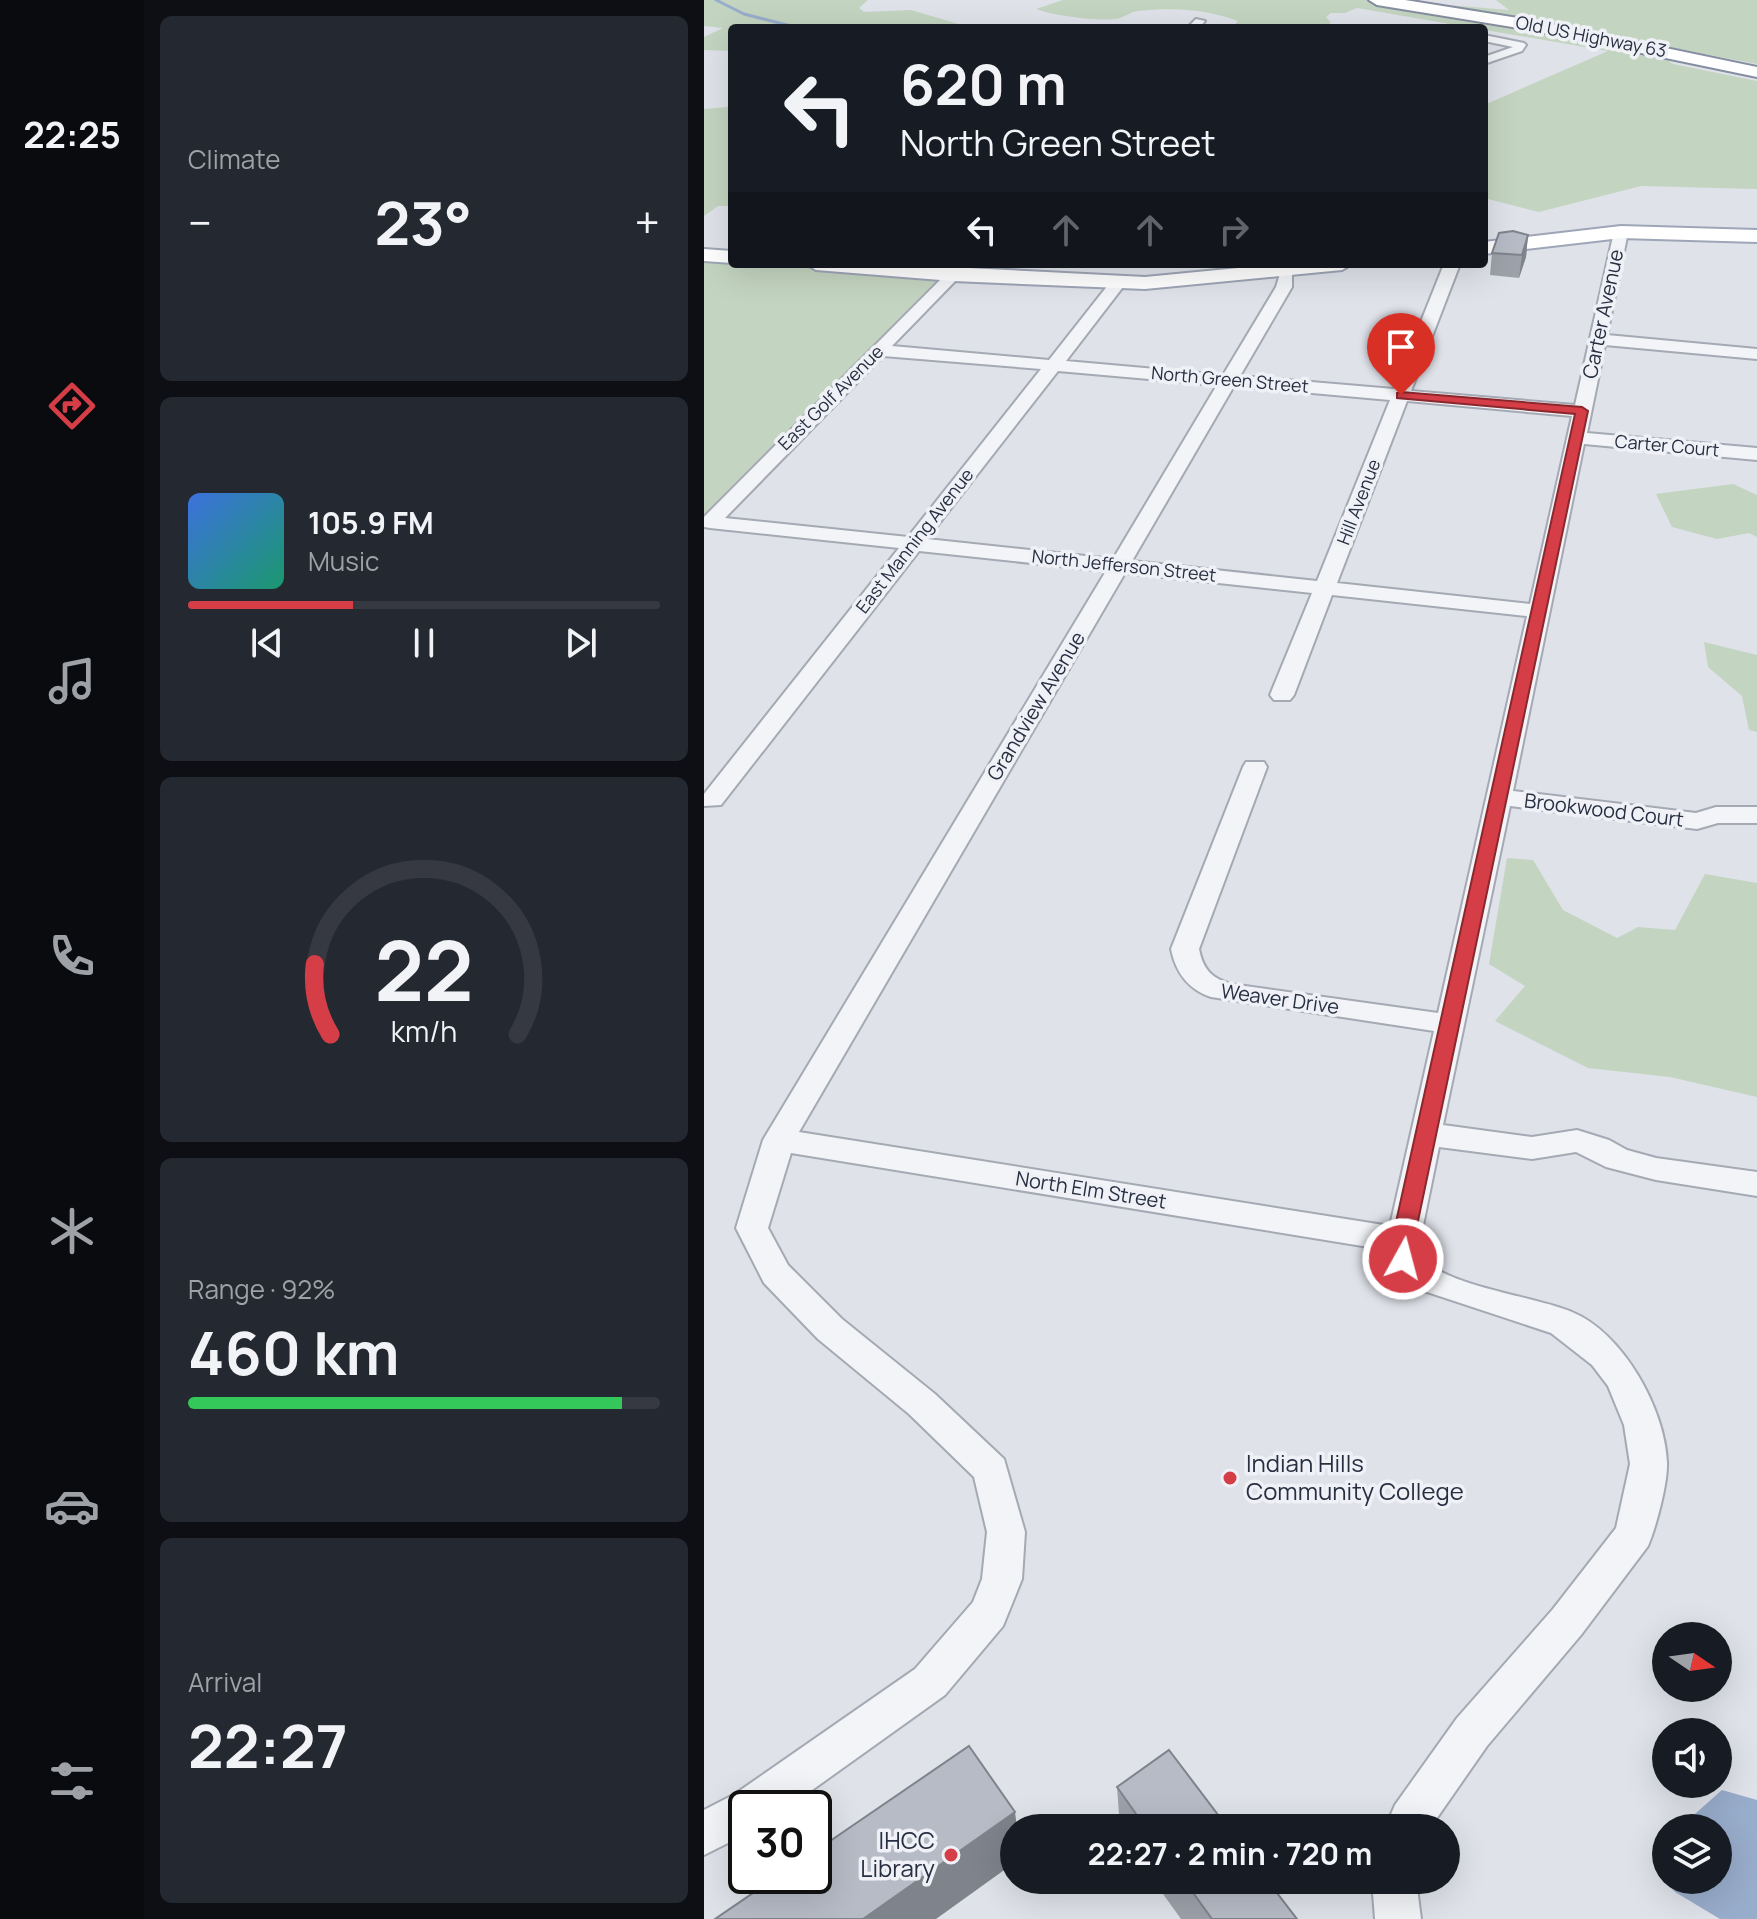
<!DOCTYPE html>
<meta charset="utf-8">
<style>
:root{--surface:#171b24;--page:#242831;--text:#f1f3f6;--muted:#9ea1a6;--line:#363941;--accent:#d53d47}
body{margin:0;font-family:Manrope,sans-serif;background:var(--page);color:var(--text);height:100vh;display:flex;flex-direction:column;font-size:30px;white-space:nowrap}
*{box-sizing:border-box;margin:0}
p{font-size:26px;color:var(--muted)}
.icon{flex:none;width:44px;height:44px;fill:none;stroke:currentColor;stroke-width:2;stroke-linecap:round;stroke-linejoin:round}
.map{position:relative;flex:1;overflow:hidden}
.drawer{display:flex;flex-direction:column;gap:16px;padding:16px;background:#0d0f14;width:560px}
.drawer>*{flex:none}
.banner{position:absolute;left:24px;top:24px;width:760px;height:244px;border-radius:8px;box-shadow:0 8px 32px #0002;background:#171b24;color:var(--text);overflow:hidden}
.needle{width:52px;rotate:103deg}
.fabs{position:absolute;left:948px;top:1622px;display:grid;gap:16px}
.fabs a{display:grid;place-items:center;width:80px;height:80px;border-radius:50%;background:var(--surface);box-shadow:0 8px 32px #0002;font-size:40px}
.speed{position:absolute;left:24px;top:1790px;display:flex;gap:16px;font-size:40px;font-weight:700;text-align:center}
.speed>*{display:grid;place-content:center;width:104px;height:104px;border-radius:50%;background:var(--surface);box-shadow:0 8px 32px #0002;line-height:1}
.speed .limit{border:4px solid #111;border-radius:12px;background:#fff;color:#111}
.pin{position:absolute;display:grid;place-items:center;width:68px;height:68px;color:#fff;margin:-82px -34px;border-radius:50% 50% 50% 0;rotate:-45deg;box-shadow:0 0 8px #0007}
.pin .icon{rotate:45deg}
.me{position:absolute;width:88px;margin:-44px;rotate:7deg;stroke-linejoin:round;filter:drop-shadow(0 0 6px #0008)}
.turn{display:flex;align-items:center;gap:28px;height:168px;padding:0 40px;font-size:36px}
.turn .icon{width:104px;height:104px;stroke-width:2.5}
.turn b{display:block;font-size:56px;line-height:68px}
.lanes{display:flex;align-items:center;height:76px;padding:0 40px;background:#0003;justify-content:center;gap:40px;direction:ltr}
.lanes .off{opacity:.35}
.big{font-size:60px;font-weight:700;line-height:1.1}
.drawer .widget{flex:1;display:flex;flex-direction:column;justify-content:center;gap:12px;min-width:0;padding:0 28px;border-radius:12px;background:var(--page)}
.drawer .dial{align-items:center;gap:0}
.dial svg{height:208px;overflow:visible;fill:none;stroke:var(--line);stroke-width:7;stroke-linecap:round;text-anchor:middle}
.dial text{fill:var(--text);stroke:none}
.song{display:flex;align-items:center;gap:24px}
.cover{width:96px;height:96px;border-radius:12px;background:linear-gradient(135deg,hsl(220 70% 55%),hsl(160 70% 35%))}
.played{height:8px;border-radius:4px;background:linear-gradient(90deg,var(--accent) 35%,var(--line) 35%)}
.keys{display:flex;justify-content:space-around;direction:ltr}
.heat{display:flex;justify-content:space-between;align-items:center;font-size:44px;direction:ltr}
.charge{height:12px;border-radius:6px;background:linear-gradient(90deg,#34c759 92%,var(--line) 0)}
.trip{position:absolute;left:296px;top:1814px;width:460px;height:80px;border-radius:40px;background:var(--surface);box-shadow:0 8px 32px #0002;font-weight:700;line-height:80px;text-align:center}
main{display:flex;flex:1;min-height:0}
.tabs{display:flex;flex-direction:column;width:144px;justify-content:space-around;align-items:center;background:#090b0e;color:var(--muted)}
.tabs .icon{width:56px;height:56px}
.tabs .selected{color:var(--accent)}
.tabs b{font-size:36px;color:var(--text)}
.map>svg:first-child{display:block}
.green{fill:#c3d4c0}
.water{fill:#98adcb}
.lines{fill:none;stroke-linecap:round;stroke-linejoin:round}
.stream{stroke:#98adcb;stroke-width:3}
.minor-casing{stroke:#a4a9b3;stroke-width:4}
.major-casing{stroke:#9ea5b6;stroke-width:4}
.highway-casing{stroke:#868ea1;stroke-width:4}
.minor{fill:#f2f4f7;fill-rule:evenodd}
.major{fill:#fff;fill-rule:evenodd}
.highway{fill:#fff;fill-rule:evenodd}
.wall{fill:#9da1aa}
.shaded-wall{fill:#7f838b}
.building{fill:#b6bbc6;stroke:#7f838b;stroke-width:2}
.route{fill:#d53d47;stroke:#8a282e;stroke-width:2}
.poi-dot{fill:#d53d47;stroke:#eff1f7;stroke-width:3}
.labels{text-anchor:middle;stroke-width:7;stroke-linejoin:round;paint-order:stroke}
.far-street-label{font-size:18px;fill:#272f41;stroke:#eff1f7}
.street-label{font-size:20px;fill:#272f41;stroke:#eff1f7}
.near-poi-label{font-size:24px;fill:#272f41;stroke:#eff1f7;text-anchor:start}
</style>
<main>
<nav class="tabs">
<b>22:25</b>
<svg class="icon selected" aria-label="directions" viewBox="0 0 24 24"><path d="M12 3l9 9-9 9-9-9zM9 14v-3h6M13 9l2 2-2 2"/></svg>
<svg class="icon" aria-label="music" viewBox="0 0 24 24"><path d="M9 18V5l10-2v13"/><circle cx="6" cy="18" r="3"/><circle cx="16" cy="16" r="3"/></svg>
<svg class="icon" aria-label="phone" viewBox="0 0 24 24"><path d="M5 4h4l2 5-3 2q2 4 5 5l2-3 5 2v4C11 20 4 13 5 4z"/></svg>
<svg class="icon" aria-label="climate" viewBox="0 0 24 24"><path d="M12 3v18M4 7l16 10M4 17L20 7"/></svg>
<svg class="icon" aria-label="car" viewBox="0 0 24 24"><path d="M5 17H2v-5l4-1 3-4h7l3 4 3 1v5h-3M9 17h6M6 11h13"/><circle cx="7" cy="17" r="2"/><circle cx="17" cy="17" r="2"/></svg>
<svg class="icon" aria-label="filters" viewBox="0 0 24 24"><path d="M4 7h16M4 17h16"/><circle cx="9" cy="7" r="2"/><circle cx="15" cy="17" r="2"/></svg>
</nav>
<section class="drawer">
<div class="widget"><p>Climate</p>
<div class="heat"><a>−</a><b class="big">23°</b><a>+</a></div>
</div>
<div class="widget">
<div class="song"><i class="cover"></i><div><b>105.9 FM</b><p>Music</p></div></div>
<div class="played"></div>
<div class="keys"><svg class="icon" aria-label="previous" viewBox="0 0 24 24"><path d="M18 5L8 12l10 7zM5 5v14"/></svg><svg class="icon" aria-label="pause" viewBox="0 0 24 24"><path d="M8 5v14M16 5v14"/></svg><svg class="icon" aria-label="next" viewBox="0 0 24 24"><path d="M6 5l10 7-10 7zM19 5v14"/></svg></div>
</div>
<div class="widget dial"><svg viewBox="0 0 100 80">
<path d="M14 69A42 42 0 1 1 86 69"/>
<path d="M14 69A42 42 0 0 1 8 42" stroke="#d53d47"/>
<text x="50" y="56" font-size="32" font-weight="700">22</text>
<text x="50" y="72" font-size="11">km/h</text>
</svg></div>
<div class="widget"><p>Range · 92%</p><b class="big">460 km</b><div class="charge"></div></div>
<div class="widget"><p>Arrival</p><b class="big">22:27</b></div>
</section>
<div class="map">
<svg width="1053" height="1919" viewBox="0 0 1053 1919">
<rect width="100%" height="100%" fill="#dfe2e9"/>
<g class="green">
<polygon points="0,0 164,0 155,8 160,12 207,10 268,28 28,28 28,51 0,50 0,37 19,28 0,26"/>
<path d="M359,0H673L946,48L969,64L1053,81V189L937,186L835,212L780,198V105L904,51L653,8L641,13H627L622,17L627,23L614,28H528L534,21C503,9 468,7 435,11C427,11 420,18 412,19C392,21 351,16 332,9Z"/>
<polygon points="792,0 1053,0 1053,64 743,5 805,10"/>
<polygon points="28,102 28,206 14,206 0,216 0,109 23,107"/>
<polygon points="0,259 235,278 0,516"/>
<polygon points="1029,484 1053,495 1053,537 1045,533 1013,539 968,527 952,494"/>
<polygon points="1000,642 1053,655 1053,732 1045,730 1038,696 1004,667"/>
<polygon points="803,858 829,860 859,910 913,938 934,927 971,930 1001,874 1053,883 1053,1097 966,1077 884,1068 791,1021 821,986 785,964"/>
</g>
<polygon class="water" points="1018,1790 1053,1800 1053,1919 1016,1919 971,1892 956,1877 962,1846 962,1880 1014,1880 1014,1828 975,1828"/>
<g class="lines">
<polyline class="stream" points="12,0 40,14 95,28"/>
<defs>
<g id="minor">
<polygon points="492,19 501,21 495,28 483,28"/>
<polygon points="780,35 820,43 822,45 818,51 780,64 780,57 809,47 780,41"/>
<path d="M917,228L924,232L903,335L1053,349V359L901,345L883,433L1053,448V460L880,444L809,791L992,813L1012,807H1053V823H1014L993,829L806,806L739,1125L828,1137L873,1130L905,1140L923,1150L952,1158L1053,1172V1196L952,1180L902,1167L872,1152L828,1159L735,1147L716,1240L718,1259C747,1287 829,1296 868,1312C919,1333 961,1409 963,1462C964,1483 952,1527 944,1546L877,1635L783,1746L726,1828H681L691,1805L753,1718L849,1609L912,1528L926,1464L920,1425L904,1386L888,1365L847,1333L708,1287L693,1276L683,1250L87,1153L64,1228L84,1265L138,1319L231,1394L300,1459L321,1532L318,1579L299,1626L241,1695L83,1808H42V1834L0,1855V1810L31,1794L211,1669L269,1602L278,1579L283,1532L270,1477L205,1414L114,1339L60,1283L32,1228L59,1140L402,571L215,551L17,805L0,806V794L195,548L6,528L0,527V517L244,272H254L257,275L188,346L345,360L408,280L414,278L422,283L362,361L519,375L572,287L578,267H588V287L536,376L690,389L740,264H756L707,391L871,405L910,232ZM179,356L337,369L204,537L21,518ZM354,371L513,385L409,559L223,539ZM530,386L686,400L613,581L428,561ZM703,401L868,416L826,604L633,583ZM421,573L608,593L566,695L570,700H586L590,695L628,595L823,616L734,1013L527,984C507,978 499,969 495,949L563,767L560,762H542L539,767L467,949C472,973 484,989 507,997L730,1031L686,1226L95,1132Z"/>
<polygon points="668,1880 712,1880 717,1919 671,1919"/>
</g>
<g id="major">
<polygon points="917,226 1053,230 1053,242 917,238 780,254 780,242"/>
<polygon points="0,249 28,251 28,263 0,261"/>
<polygon points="102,264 186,264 441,277 576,264 648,264 638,270 441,289 249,281 112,270"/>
</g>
<polygon id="highway" points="665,0 701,0 827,20 1053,67 1053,77 827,30 673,5"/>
</defs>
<use href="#minor" class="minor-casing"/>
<use href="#major" class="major-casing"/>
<use href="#highway" class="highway-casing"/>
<use href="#minor" class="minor"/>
<use href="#major" class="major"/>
<use href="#highway" class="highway"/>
</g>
<g class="wall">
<polygon points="824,235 822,257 815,278 786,275 788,253"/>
<polygon points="413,1787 524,1828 416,1828"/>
<polygon points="449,1880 563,1880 593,1919 477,1919"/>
</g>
<g class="shaded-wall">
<polygon points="824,235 822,257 815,278 818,255"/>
<polygon points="311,1812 313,1828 310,1828 310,1863 232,1919 159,1919"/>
</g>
<g class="building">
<polygon points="809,231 824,235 818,255 788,253 795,233"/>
<polygon points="265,1746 311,1812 159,1919 11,1919 74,1876 110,1876 110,1852"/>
<polygon points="465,1750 524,1828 442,1828 413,1787"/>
<polygon points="480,1880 563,1880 593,1919 508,1919"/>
</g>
<polygon class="route" points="697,392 878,407 884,411 710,1240 710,1259 706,1265 691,1265 688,1259 688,1240 871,414 693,398 693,393"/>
<g class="poi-dot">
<circle cx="526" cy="1478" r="8"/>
<circle cx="247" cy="1855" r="8"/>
</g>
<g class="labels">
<g class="far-street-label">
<text transform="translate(887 37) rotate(11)" y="6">Old US Highway 63</text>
<text transform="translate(526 380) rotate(5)" y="6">North Green Street</text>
<text transform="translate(127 398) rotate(-45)" y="6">East Golf Avenue</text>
<text transform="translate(963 446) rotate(5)" y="6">Carter Court</text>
<text transform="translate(655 502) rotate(-69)" y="6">Hill Avenue</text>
<text transform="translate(211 541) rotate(-52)" y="6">East Manning Avenue</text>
<text transform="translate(420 566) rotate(6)" y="6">North Jefferson Street</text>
</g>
<g class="street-label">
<text transform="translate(899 314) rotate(-78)" y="7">Carter Avenue</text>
<text transform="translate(332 706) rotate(-59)" y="7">Grandview Avenue</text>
<text transform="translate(900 810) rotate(7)" y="7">Brookwood Court</text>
<text transform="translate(576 999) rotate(8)" y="7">Weaver Drive</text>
<text transform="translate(387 1190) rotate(9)" y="7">North Elm Street</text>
</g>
<g class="near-poi-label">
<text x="542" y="1472">Indian Hills<tspan x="542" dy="28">Community College</tspan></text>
<text x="231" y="1849" text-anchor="end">IHCC<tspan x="231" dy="28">Library</tspan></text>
</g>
</g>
</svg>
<div class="fabs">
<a><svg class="needle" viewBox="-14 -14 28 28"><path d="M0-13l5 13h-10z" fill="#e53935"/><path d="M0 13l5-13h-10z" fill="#9ea1a6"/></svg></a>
<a><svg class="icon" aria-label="sound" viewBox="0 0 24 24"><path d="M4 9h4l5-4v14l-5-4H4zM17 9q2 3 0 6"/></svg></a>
<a><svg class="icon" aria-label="layers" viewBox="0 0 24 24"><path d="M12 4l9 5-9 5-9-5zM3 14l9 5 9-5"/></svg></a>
</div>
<div class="speed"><div class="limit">30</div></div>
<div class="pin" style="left:697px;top:395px;background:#d93025"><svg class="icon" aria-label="arrive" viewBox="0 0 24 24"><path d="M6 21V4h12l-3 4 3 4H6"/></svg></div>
<svg class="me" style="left:699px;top:1259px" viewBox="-20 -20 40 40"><circle r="17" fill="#d53d47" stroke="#fff" stroke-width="3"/><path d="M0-11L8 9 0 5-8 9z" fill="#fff"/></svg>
<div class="trip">22:27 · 2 min · 720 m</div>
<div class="banner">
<div class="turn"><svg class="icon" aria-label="left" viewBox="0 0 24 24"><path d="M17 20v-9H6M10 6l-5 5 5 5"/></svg><div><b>620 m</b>North Green Street</div></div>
<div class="lanes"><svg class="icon" aria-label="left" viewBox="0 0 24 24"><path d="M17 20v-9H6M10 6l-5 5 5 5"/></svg><svg class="icon off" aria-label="ahead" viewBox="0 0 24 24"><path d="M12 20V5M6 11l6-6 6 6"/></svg><svg class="icon off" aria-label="ahead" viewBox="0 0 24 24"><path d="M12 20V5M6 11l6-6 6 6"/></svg><svg class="icon off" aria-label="right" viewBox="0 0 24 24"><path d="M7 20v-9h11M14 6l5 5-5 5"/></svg></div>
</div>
</div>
</main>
